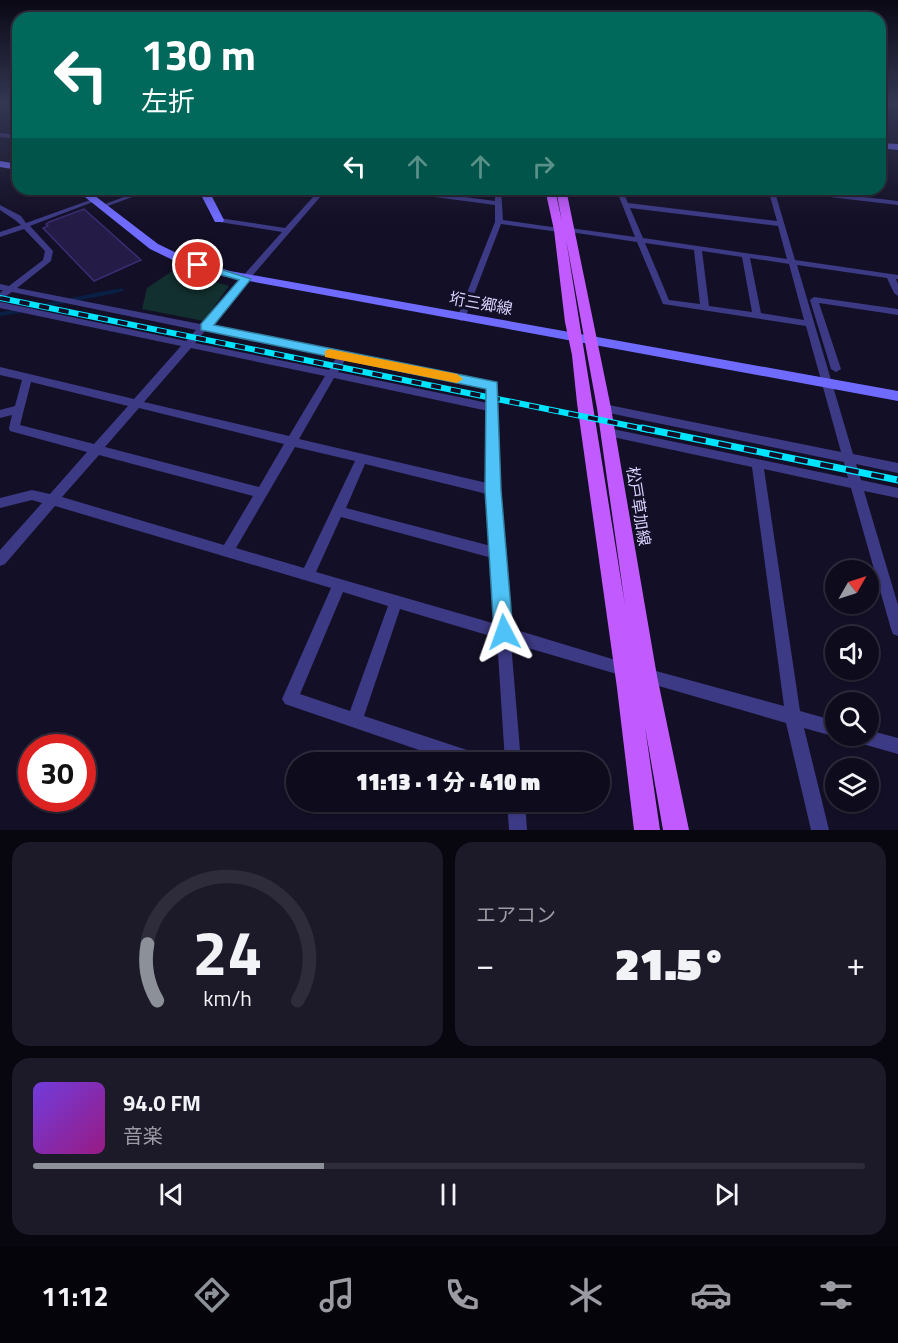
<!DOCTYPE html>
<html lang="ja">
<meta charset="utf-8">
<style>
:root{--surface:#0e0b1c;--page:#1c1929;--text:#f1f3f6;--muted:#9b9ba3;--line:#2e2b3b;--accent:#8c9099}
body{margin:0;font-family:"Titillium Web","Noto Sans JP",sans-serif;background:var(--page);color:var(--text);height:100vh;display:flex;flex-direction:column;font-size:22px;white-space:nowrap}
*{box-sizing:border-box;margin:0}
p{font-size:20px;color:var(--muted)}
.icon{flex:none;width:33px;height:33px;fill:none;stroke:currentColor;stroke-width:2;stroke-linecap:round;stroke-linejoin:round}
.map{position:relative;height:830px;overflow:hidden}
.panel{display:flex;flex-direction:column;gap:12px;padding:12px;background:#08060f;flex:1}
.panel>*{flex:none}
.banner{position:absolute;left:12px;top:12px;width:874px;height:183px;border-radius:18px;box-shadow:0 2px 4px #0004,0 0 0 2px var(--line);background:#00695c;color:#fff;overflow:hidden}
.needle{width:39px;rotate:51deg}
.controls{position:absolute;left:825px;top:560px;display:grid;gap:12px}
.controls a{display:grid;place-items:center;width:54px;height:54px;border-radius:50%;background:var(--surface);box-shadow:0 2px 4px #0004,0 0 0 2px var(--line);font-size:30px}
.speed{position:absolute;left:18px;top:734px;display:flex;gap:12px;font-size:30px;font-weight:700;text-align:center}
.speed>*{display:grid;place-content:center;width:78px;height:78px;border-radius:50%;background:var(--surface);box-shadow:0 2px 4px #0004,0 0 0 2px var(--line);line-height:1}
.speed .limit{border:9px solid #d22;background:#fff;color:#111}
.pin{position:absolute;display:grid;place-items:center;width:51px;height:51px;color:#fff;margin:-26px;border:3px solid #fff;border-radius:50%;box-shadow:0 2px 6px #0007}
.me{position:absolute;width:66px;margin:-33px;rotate:356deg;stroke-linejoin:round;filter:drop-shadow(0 0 4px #0008)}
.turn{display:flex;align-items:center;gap:21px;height:126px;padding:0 30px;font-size:27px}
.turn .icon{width:78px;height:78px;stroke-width:2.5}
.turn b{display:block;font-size:42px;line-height:51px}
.lanes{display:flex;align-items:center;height:57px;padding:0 30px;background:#0003;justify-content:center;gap:30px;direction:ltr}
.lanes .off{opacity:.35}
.big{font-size:45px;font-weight:800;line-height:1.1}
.panel .widget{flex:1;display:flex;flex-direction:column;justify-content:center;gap:9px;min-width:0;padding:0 21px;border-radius:18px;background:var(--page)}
.panel .dial{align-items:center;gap:0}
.dial svg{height:156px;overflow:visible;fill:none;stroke:var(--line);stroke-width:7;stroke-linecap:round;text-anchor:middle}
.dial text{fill:var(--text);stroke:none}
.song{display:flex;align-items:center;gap:18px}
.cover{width:72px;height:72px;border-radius:9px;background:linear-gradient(135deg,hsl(260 70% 55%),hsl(310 70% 35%))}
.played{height:6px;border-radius:3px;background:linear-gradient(90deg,var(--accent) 35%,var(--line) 35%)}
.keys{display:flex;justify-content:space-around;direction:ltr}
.heat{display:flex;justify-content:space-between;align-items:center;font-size:33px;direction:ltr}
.panel .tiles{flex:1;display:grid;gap:12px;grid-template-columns:1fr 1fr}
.widget:last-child{grid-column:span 2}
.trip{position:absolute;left:286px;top:752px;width:324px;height:60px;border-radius:30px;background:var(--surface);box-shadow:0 2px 4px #0004,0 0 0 2px var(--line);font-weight:800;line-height:60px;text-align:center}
.tabs{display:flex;height:96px;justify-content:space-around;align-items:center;background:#06040b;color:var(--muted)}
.tabs .icon{width:42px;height:42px}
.tabs .selected{color:var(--accent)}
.tabs b{font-size:27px;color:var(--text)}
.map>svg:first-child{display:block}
.green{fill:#12302f}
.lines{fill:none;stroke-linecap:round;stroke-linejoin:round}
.stream-far1{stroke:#0a1f44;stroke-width:3}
.stream{stroke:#0a1f44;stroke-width:4}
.building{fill:#241b47;stroke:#3b2d73;stroke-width:1.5}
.street{fill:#3d3a85;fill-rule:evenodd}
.secondary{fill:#6f6bff;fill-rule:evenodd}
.primary{fill:#c25bff;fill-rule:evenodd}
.rail-far1-casing{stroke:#00e5ff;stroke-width:6}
.rail-casing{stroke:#00e5ff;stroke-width:7}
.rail-far1{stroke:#130f26;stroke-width:4;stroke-dasharray:10;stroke-linecap:butt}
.rail{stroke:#130f26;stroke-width:4.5;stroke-dasharray:13;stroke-linecap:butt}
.route{fill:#4fc3f7;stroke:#337fa1;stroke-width:1.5}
.slow{fill:#f59e0b}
.labels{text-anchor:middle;stroke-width:6;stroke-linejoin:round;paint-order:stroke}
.street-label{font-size:16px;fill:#d9d4ff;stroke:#130f26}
</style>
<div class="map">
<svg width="898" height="830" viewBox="0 0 898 830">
<rect width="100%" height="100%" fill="#130f26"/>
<polygon class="green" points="174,270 229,286 204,321 142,309 147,288"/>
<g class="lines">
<polyline class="stream-far1" points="108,293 122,290"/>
<g class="stream">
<polyline points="26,309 116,291"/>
<polyline points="0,314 19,311"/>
</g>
</g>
<polygon class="building" points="84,209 141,260 94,281 43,228 48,226 46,224 49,222"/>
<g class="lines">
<g class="street">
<rect x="880" y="103" width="18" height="4"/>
<polygon points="0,133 18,135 18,139 0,137"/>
<polygon points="145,189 154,189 105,207 100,206"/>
<path d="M279,189L318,192L320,189H327L209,326L497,383L498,386L499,490L510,628L632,665L634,670L632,675L627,677L511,643L521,762H505L497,638L400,609L364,716L479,754L485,756L487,762H454L285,704L282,699L331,588L55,506L5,564L0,566V550L42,503L32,500L0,508V498L32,490L50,494L87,452L10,431L9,428L12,415L0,418V410L15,406L22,380L0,375V367L134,399L181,346L0,308V302L186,341L196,330L12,292L0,300V293L3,290H0V284L9,286L43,260L45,251L24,229L0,237V232L21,225L15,220L0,210V205L21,216L26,223L93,199L98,200L30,226L53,251L51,261L17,288L200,324L282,232L219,222L215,220L219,218L285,228L315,195L282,191ZM205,331L336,358L329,370L195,343ZM191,348L325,376L289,436L144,402ZM345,360L488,389V403L338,372ZM334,378L488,411L487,483L299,439ZM31,382L128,406L94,444L20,425ZM139,408L284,444L259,487L105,447ZM295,447L355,461L304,568L236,548ZM99,455L253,496L224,545L62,497ZM365,464L487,494L491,546L346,508ZM341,517L492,558L496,624L316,572ZM343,592L388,606L350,711L300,694Z"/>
<polygon points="386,189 404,189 495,201 495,189 501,189 503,220 559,228 563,230 559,232 501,224 465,318 461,321 457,318 495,222 495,205 389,191"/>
<path d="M616,189H622L628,203L777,221L768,189H774L795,260L898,275V279H896L898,284V296L894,293L887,278L797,265L853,454L898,463V473L856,464L861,480L898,488V498L864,491L898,605V636L893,634L891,629L851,488L764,469L800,711L836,721V735H841L836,737L804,728L829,830H811L786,723L645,682L640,680L638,675L640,670L645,668L784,706L752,467L608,436L604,435L603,432L604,429L608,428L848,478L844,462L604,412L599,408L604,404L841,452L806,326L663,304L637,242L570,232L566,230L570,228L635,237ZM630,208L778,226L787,259L643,238ZM645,243L694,250L700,304L669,300ZM702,251L742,257L752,312L709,306ZM750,258L789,264L804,320L761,313Z"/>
<polygon points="775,189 795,189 898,201 898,205 778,191"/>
<polygon points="814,297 898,309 898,315 819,303 841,369 836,372 831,369 810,300"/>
<polygon points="868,730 898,738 898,754 852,741 850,735 868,735"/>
<polygon points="507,801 525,801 527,830 509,830"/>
</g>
<g class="secondary">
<polygon points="880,143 898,144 898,150 880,148"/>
<polygon points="0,161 18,164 18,170 0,167"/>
<polygon points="75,189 86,189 158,244 189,259 230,271 898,391 898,401 222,276 181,264 150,249"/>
<polygon points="198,189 208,189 224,220 223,222 215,222"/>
</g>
<path class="primary" d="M545,189H555L562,222L556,189H566L611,408L657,676L689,830H663L645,727L660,830H634L617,688L577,403L572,355L565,322L554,230ZM566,239L597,408L625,605Z"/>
<defs>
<polyline id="rail-far1" points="0,298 650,430"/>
<polyline id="rail" points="642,428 898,480"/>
</defs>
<use href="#rail-far1" class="rail-far1-casing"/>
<use href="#rail" class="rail-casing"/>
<use href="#rail-far1" class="rail-far1"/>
<use href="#rail" class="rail"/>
</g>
<linearGradient id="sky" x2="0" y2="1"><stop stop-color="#0a0815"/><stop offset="0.47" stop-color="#333752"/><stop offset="1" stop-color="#333752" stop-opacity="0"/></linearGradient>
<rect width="898" height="218" fill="url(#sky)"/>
<polygon class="route" points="198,262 251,279 214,325 497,382 501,490 513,632 510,639 504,642 497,639 494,632 485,490 486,389 201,330 201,324 239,280 194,267 194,263"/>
<polygon class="slow" points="329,349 457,374 463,379 457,383 325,357 325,351"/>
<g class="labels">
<g class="street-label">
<text transform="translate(481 303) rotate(10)" y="6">垳三郷線</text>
<text transform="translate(639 506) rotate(81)" y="6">松戸草加線</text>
</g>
</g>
</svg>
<div class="controls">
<a><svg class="needle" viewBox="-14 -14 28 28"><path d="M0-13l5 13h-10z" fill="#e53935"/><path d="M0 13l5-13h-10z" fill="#9b9ba3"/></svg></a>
<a><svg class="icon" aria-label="sound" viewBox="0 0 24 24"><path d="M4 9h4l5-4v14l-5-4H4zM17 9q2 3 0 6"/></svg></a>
<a><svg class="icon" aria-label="search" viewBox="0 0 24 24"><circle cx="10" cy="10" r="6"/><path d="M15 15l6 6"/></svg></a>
<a><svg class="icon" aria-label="layers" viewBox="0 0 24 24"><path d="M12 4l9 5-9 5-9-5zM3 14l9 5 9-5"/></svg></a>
</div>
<div class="speed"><div class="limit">30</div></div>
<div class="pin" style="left:198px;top:265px;background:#d93025"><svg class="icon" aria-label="arrive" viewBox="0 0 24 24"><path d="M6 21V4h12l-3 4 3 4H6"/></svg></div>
<svg class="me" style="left:504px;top:632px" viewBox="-20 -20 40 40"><path d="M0-17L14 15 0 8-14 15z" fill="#4fc3f7" stroke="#fff" stroke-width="4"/></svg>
<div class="trip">11:13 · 1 分 · 410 m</div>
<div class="banner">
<div class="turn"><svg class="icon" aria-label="left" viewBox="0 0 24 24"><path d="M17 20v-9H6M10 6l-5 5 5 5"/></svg><div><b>130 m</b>左折</div></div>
<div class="lanes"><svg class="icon" aria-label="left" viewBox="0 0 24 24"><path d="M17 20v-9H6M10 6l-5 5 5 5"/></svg><svg class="icon off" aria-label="ahead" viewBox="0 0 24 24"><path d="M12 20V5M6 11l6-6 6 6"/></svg><svg class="icon off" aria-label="ahead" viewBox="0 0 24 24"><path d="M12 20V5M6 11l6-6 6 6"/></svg><svg class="icon off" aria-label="right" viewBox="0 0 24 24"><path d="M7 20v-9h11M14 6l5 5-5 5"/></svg></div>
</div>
</div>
<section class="panel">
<div class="tiles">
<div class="widget dial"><svg viewBox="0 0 100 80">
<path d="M14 69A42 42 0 1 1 86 69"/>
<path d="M14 69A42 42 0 0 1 9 40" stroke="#8c9099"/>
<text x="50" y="56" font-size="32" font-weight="700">24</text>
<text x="50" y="72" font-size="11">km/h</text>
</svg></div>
<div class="widget"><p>エアコン</p>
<div class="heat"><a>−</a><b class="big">21.5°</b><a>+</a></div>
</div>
<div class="widget">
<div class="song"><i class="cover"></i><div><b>94.0 FM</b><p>音楽</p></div></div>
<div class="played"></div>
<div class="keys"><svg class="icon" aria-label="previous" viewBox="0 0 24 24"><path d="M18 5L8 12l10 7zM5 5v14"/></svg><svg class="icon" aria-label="pause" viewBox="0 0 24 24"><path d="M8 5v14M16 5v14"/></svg><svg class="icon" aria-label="next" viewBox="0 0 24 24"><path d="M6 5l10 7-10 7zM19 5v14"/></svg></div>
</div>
</div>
</section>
<nav class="tabs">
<b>11:12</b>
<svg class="icon selected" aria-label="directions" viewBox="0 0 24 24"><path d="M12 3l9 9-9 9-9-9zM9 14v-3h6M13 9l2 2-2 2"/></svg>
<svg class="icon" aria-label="music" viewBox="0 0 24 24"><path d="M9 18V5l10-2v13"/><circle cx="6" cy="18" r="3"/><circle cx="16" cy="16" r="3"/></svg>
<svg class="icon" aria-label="phone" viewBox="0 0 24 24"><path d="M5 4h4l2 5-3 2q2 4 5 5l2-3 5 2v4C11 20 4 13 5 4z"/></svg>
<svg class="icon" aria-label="climate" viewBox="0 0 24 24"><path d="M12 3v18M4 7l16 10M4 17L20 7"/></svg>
<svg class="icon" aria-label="car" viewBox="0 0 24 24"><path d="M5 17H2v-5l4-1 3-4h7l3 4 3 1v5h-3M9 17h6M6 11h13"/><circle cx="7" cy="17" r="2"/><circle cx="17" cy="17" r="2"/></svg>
<svg class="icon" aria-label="filters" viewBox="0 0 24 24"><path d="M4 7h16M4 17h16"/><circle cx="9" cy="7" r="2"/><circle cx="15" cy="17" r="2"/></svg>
</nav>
